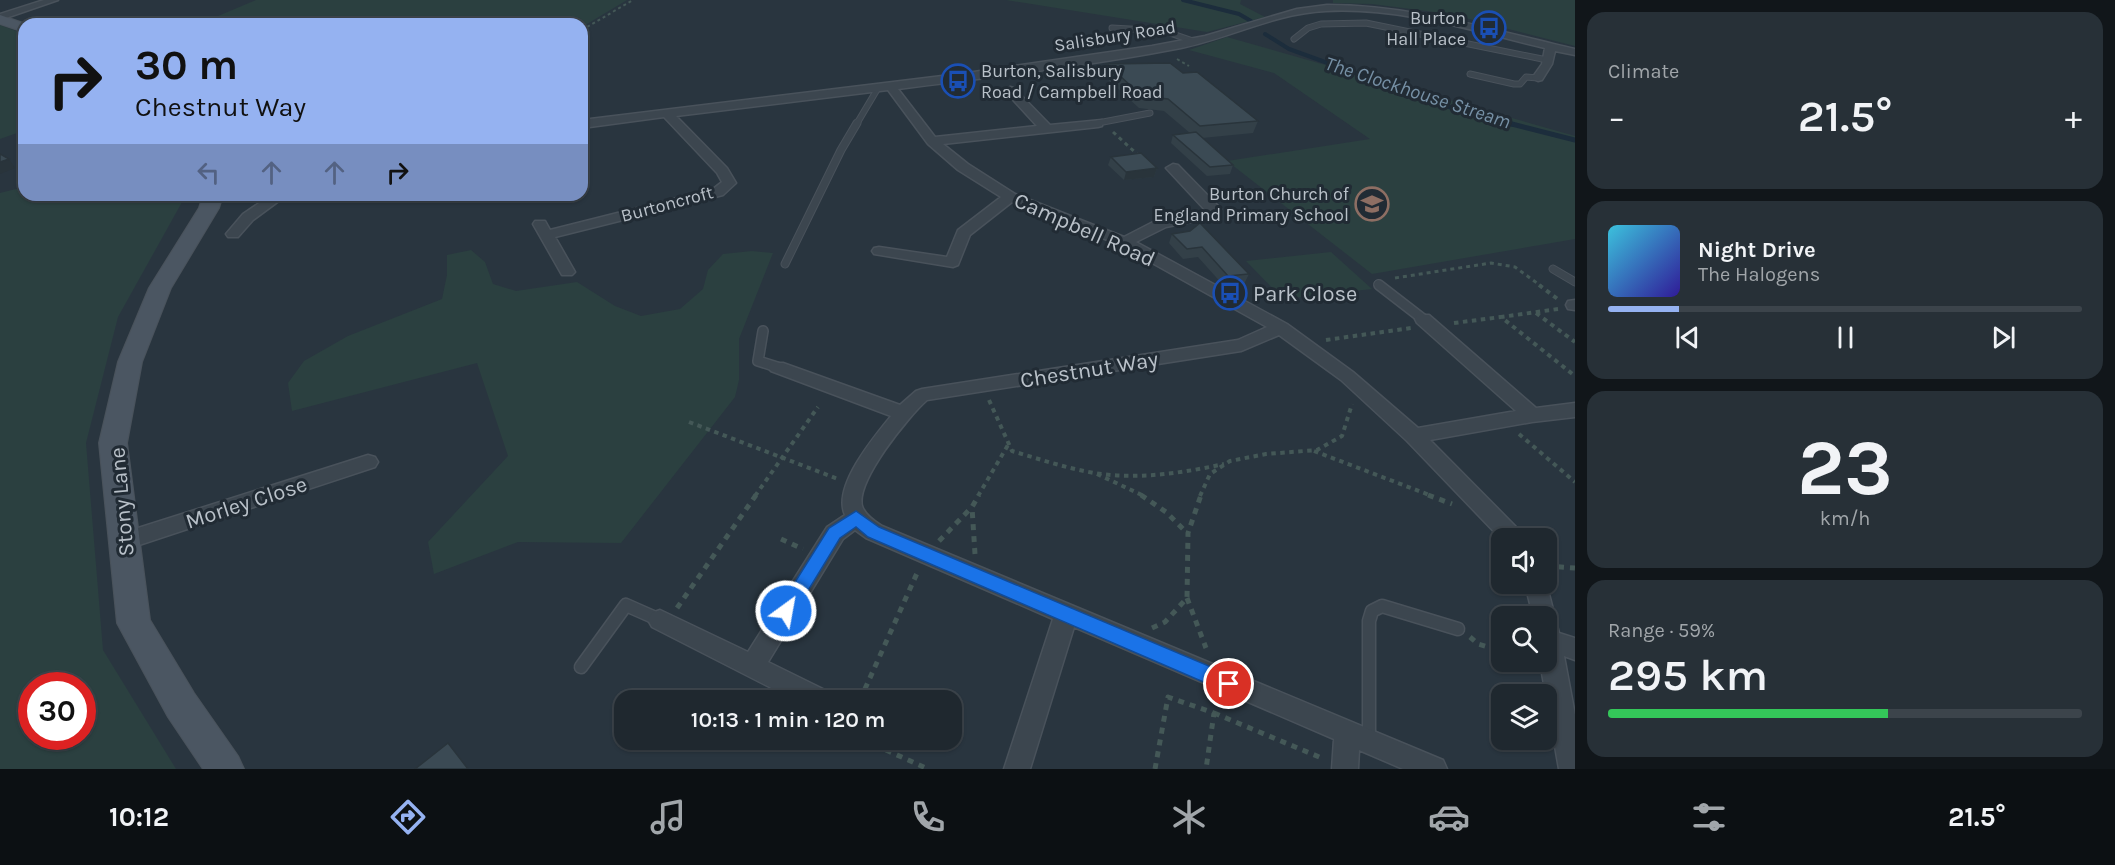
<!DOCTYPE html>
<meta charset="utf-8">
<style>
:root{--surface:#1f282f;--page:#273037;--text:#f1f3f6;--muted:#a1a6aa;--line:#3c444b;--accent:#95b2f1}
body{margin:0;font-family:Karla,sans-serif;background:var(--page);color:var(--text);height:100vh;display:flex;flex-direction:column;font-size:22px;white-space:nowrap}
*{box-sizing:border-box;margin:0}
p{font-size:20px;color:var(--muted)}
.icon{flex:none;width:33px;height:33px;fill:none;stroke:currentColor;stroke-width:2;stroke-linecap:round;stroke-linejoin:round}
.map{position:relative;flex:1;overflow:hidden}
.drawer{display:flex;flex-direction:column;gap:12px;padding:12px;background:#11161a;width:540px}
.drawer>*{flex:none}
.guide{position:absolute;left:18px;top:18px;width:570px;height:183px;border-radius:18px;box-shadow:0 2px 4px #0004,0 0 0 2px var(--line);background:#95b2f1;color:#111;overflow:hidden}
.controls{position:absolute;left:1491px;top:528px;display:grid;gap:12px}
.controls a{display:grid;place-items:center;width:66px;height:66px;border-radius:12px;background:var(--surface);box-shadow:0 2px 4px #0004,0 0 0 2px var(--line);font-size:30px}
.speed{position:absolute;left:18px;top:672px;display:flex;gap:12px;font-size:30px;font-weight:700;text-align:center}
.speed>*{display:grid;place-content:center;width:78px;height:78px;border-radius:50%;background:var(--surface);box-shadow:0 2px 4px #0004,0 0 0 2px var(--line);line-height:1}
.speed .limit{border:9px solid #d22;background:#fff;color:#111}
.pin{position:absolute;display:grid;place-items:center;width:51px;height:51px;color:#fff;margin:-26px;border:3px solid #fff;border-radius:50%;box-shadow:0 2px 6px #0007}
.me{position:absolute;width:66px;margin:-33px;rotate:32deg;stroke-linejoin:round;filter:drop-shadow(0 0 4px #0008)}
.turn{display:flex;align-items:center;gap:21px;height:126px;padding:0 18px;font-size:27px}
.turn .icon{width:78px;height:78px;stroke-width:2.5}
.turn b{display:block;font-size:42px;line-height:51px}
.lanes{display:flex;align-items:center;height:57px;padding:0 18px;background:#0003;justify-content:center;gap:30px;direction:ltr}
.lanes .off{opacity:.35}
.big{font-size:45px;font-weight:600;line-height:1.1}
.drawer .tile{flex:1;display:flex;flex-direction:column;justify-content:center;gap:9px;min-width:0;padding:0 21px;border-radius:18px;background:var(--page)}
.drawer .dial{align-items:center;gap:0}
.dial b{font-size:78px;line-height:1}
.song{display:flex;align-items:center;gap:18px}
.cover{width:72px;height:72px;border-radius:9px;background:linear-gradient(135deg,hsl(190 70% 55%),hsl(250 70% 35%))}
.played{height:6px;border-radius:3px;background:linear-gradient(90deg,var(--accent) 15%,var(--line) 15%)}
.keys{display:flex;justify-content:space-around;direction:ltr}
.heat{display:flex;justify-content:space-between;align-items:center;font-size:33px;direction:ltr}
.charge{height:9px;border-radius:4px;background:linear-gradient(90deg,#34c759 59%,var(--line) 0)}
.trip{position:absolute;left:614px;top:690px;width:348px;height:60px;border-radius:18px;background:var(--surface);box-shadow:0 2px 4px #0004,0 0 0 2px var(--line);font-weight:600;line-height:60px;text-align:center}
.tabs{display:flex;height:96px;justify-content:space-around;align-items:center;background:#0c1013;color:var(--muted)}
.tabs .icon{width:42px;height:42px}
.tabs .selected{color:var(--accent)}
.tabs b{font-size:27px;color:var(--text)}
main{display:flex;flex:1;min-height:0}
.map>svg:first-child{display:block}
.green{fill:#2b4040;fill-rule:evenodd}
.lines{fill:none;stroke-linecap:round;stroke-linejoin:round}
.stream-far1{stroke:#1c2d3c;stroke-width:4}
.stream{stroke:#1c2d3c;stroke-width:5}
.lane-far3-casing{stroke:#49525b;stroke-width:7}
.lane-far2-casing{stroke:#49525b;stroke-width:9}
.lane-far1-casing{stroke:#49525b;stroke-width:12}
.lane-casing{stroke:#49525b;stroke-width:15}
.street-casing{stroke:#49525b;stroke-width:3}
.secondary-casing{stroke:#49525b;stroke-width:2}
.path-far3{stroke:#445857;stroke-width:2;stroke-dasharray:3 3;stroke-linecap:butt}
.path-far2{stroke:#445857;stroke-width:3;stroke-dasharray:4 4;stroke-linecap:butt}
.path-far1{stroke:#445857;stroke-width:4;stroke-dasharray:4.5 4.5;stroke-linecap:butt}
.path{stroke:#445857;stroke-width:5;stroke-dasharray:6 6;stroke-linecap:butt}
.lane-far3{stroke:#3c464f;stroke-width:5}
.lane-far2{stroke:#3c464f;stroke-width:7}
.lane-far1{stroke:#3c464f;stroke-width:9}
.lane{stroke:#3c464f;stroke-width:12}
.street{fill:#3c464f;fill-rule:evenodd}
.secondary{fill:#4b5662;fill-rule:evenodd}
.wall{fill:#334048}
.shaded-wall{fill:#29343b}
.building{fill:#3b4a54;stroke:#29343b;stroke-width:1.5}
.route{fill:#1a73e8;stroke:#114b97;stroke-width:1.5}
.labels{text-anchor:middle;stroke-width:6;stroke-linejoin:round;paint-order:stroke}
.far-poi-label{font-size:18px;fill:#b9c1c9;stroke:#212b34;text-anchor:end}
.far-street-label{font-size:18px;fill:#b9c1c9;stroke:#212b34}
.far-water-label{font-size:20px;font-style:italic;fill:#7690a5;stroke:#212b34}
.street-label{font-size:22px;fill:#b9c1c9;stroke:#212b34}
.poi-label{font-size:22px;fill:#b9c1c9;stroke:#212b34;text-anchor:start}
</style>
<main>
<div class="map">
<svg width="1575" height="769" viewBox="0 0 1575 769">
<rect width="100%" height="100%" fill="#29353f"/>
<g class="green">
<polygon points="256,0 627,0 582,27 582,24 199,24"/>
<polygon points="1006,0 1241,0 1240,4 1265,17 1207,32"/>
<polygon points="1333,0 1575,0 1575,46 1450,14 1372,4 1333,3"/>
<polygon points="0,25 24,34 24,135 17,133 0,139"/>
<polygon points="1227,37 1575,136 1575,239 1372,274 1227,161 1370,139 1274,73 1189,50"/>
<path d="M24,187V195H186L118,317L86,443L103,650L176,769H0V193ZM32,686H82V736H32Z"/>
<polygon points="471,250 485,262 493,284 516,291 577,282 615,306 641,316 680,309 703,289 708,270 723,254 752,251 773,253 739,339 739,380 735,397 621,543 518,542 434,574 428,542 508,456 477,363 292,411 288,383 304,361 348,336 442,299 447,275 447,255"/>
<polygon points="1331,252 1372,289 1283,299 1246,261"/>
</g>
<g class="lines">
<g class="stream-far1">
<polyline points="1183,0 1239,14 1251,21"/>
<polyline points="1265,34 1289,49 1466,113 1514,125"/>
</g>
<polyline class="stream" points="1508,123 1575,140"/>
<defs>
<g id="lane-far3">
<polyline points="1112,28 1164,31 1193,41"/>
<polyline points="1294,39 1308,28 1321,24 1366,23 1547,60"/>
<polyline points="1470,74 1514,84 1520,84 1526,77 1538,78"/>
<polyline points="1098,123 1150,113"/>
<polyline points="856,125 878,88"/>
</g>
<g id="lane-far2">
<polyline points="785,264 841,150 857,123"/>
<polyline points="1553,269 1575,282"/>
<polyline points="1378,284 1381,286"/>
</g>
<g id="lane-far1">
<polyline points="1379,285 1423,319"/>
<polyline points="763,331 758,361 777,367"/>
</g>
<g id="lane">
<polyline points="581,667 626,605 660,620"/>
<polyline points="1369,741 1369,621 1372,611 1382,606 1458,629"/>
</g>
<g id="street">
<polygon points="44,0 58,0 0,20 0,14"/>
<path d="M1327,5C1413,5 1492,30 1575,49V55L1555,51L1552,64L1542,80L1538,81L1532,78L1542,64L1545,48C1473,31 1401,7 1326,11C1276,13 1230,38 1181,48C1088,66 992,77 898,89L935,137L1037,126L1004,90L1010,87L1014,88L1050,125L1102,120V126L1098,127L943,144L968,164L1015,194L1124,237L1157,220L1206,211L1166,168L1173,164L1178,165L1221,209L1216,217L1166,227L1136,242L1287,324L1353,372L1418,428L1516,411L1417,323L1415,319L1417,315H1429L1536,408L1575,403V417L1532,422L1430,440L1521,532L1523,538L1502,540L1407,441L1341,380L1279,335L1241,351L927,400C908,417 856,481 862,506C865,515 874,521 882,526L1443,760L1447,769H1403L1359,750L1358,769H1332L1334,739L1074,627L1030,769H1004L1053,619L866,538L855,530L843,539L768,662L829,692L832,700H795L652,627L648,620L652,613L660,610L748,652L827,527L845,515C832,487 873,438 891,416L771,371L768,367L771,363H783L900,405L916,391L922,389L1238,340L1267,327L1120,245L1012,202L970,235L958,265L953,267L874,254L872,251L874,248L879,247L947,257L958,230L1001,197L958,170L928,144L888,90L676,116L727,168L736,183L723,195L555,237L575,272L572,275H562L533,224L535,221H545L550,230L713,189L722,182L717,173L664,117L582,128V120L967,73L1152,46L1205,36L1297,9Z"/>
<polygon points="271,195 287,195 253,220 238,237 228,237 226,234 243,214"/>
<polygon points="1575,300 1575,310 1568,309 1566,305 1568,301"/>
<polygon points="368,455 375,457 378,462 375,467 124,550 116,547 113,541 116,535"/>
<polygon points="1546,582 1559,633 1575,638 1575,660 1564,656 1575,715 1575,769 1559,769 1540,662 1546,662 1546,616 1533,616 1525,584"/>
</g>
<g id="secondary">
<polygon points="0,15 26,24 24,24 24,32 0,24"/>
<polygon points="203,195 223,195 219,208 171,288 142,362 127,443 150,620 194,693 238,756 244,769 203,769 168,717 117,623 99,443 118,362 149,288 199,208"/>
</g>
</defs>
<use href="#lane-far3" class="lane-far3-casing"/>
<use href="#lane-far2" class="lane-far2-casing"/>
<use href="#lane-far1" class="lane-far1-casing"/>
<use href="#lane" class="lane-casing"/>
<use href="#street" class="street-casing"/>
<use href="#secondary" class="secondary-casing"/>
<g class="path-far3">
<polyline points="582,30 633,0"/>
<polyline points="1177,59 1189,66"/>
</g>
<g class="path-far2">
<polyline points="1113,132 1138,155"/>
<polyline points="1395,278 1491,263 1515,267 1541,286"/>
</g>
<g class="path-far1">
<polyline points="1539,285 1559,300"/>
<polyline points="1558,309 1501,317 1575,376"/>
<polyline points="1536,313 1575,342"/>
<polyline points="1454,323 1501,317"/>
<polyline points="1326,340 1411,328"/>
<path d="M989,400L1012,451C1039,459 1066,468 1094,473C1136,480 1183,473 1224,464"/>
<polyline points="689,422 838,479"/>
<polyline points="1519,434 1575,482"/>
<polyline points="1314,451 1432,496"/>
<polyline points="1097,474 1144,496"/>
<polyline points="755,496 818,407"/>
<polyline points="978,496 1008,445"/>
<polyline points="1200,496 1210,474 1230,461 1266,454 1317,450 1342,436 1352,404"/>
</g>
<g class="path">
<polyline points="1141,495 1166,512 1187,533"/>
<polyline points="1428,495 1452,504"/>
<polyline points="781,539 803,549"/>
<polyline points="939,541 972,507"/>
<polyline points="975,554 972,507 979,495"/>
<polyline points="1546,566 1575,568"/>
<polyline points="1187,598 1206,648"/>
<polyline points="677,608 756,495"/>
<polyline points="1152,628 1165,622 1187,598 1188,533 1201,495"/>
<polyline points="1470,637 1478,644 1502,651"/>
<polyline points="860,700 918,571"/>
<polyline points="1214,713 1324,759"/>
<polyline points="864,740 928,769"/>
<polyline points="1155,769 1168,697 1214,713 1206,769"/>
</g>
<use href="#lane-far3" class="lane-far3"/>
<use href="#lane-far2" class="lane-far2"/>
<use href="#lane-far1" class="lane-far1"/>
<use href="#lane" class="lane"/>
<use href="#street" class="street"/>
<use href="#secondary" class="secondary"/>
</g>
<g class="wall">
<polygon points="1107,64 1183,73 1258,121 1253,133 1202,138 1233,165 1230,174 1207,176 1171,143 1173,135 1190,133 1164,111 1139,108 1104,76"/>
<polygon points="1111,157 1157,168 1154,177 1124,180 1108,165"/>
<polygon points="1190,231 1249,274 1244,284 1224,286 1198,257 1183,259 1169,243 1172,234"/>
</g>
<g class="shaded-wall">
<polygon points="9,159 15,168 0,174 0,162"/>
<polygon points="1157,168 1154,177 1124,180 1126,172"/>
</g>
<g class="building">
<polygon points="1170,63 1183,73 1197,72 1258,121 1200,126 1168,99 1142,96 1107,64"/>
<polygon points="1196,132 1233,165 1210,167 1173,135"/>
<polygon points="1141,153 1157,168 1126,172 1111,157"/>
<polygon points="0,154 9,159 0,162"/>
<polygon points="1200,223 1249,274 1228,276 1202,247 1187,249 1172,234 1190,231"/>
<polygon points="448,743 468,769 415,769"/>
</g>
<polygon class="route" points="856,511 879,527 1235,677 1238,684 1235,690 1229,693 1222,690 868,537 856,527 840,538 792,617 786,619 780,617 777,611 780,606 829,528"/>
<defs>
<symbol id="bus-ring" viewBox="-11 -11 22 22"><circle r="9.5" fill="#212b34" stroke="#1a4fb4" stroke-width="1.5"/><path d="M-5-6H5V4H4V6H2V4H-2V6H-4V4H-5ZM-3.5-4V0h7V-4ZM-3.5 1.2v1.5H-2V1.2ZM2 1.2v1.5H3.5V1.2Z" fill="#1a4fb4"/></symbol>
<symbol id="school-ring" viewBox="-11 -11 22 22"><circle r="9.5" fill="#212b34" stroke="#8d6e63" stroke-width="1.5"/><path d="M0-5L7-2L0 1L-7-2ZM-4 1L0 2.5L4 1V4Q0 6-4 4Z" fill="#8d6e63"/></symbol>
</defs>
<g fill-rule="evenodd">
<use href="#bus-ring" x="1470" y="9" width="38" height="38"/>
<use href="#bus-ring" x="939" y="62" width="38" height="38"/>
<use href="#school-ring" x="1353" y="185" width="38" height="38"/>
<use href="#bus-ring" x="1211" y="274" width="38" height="38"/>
</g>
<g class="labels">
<g class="far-poi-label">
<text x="1466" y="24">Burton<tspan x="1466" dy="21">Hall Place</tspan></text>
<text x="981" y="77" text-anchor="start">Burton, Salisbury<tspan x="981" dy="21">Road / Campbell Road</tspan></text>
<text x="1349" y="200">Burton Church of<tspan x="1349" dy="21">England Primary School</tspan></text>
</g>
<g class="far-street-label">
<text transform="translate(1115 36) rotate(-9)" y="6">Salisbury Road</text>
<text transform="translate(667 204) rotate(-15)" y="6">Burtoncroft</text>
</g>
<g class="far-water-label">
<text transform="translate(1418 92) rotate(18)" y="7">The Clockhouse Stream</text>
</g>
<g class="street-label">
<text transform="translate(1085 229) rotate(24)" y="8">Campbell Road</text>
<text transform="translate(1089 369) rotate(-9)" y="8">Chestnut Way</text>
<text transform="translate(121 502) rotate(-95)" y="8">Stony Lane</text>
<text transform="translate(246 502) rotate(-18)" y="8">Morley Close</text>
</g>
<g class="poi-label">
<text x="1253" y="301">Park Close</text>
</g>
</g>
</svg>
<div class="controls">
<a><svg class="icon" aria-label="sound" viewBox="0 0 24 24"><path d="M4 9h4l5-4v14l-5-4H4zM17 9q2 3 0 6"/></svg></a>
<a><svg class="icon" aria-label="search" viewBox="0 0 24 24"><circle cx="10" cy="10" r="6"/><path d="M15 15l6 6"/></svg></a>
<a><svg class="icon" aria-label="layers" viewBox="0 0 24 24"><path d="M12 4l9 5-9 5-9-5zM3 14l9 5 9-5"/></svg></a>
</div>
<div class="speed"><div class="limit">30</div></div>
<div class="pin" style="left:1229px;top:684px;background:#d93025"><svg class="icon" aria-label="arrive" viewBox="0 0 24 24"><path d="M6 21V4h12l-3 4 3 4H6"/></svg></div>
<svg class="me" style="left:786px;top:611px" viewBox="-20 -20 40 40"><circle r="17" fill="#1a73e8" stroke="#fff" stroke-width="3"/><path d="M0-11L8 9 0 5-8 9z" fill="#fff"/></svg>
<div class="trip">10:13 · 1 min · 120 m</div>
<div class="guide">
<div class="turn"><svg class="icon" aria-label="right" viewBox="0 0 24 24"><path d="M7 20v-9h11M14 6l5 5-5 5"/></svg><div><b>30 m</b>Chestnut Way</div></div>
<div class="lanes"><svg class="icon off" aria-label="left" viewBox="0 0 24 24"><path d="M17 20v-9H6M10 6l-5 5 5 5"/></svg><svg class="icon off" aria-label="ahead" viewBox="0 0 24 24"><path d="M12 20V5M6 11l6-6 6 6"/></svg><svg class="icon off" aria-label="ahead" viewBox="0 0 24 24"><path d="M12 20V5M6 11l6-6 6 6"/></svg><svg class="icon" aria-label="right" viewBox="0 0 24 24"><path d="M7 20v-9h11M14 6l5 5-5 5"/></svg></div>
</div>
</div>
<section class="drawer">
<div class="tile"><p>Climate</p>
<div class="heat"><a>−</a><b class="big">21.5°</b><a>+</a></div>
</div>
<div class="tile">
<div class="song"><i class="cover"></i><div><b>Night Drive</b><p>The Halogens</p></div></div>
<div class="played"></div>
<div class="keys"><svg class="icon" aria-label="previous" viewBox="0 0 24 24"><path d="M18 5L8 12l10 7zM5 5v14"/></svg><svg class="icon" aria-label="pause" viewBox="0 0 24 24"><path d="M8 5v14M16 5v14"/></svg><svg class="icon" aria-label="next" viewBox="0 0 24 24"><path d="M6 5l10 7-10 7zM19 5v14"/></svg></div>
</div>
<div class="tile dial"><b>23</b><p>km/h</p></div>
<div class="tile"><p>Range · 59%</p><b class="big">295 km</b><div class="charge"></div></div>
</section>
</main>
<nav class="tabs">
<b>10:12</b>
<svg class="icon selected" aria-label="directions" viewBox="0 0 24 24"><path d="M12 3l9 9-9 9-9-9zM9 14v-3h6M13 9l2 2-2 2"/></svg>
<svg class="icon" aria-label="music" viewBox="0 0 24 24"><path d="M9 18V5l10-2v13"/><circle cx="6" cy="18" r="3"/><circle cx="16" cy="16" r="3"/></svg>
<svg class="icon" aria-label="phone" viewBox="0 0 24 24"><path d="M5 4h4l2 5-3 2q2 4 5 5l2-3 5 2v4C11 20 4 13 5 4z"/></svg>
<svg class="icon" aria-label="climate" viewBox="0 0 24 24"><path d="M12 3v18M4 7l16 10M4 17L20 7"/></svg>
<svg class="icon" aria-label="car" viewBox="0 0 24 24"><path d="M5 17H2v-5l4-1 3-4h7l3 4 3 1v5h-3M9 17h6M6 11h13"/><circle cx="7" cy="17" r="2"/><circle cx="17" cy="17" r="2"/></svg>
<svg class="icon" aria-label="filters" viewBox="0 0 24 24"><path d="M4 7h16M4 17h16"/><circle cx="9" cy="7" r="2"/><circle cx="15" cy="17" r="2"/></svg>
<b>21.5°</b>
</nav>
